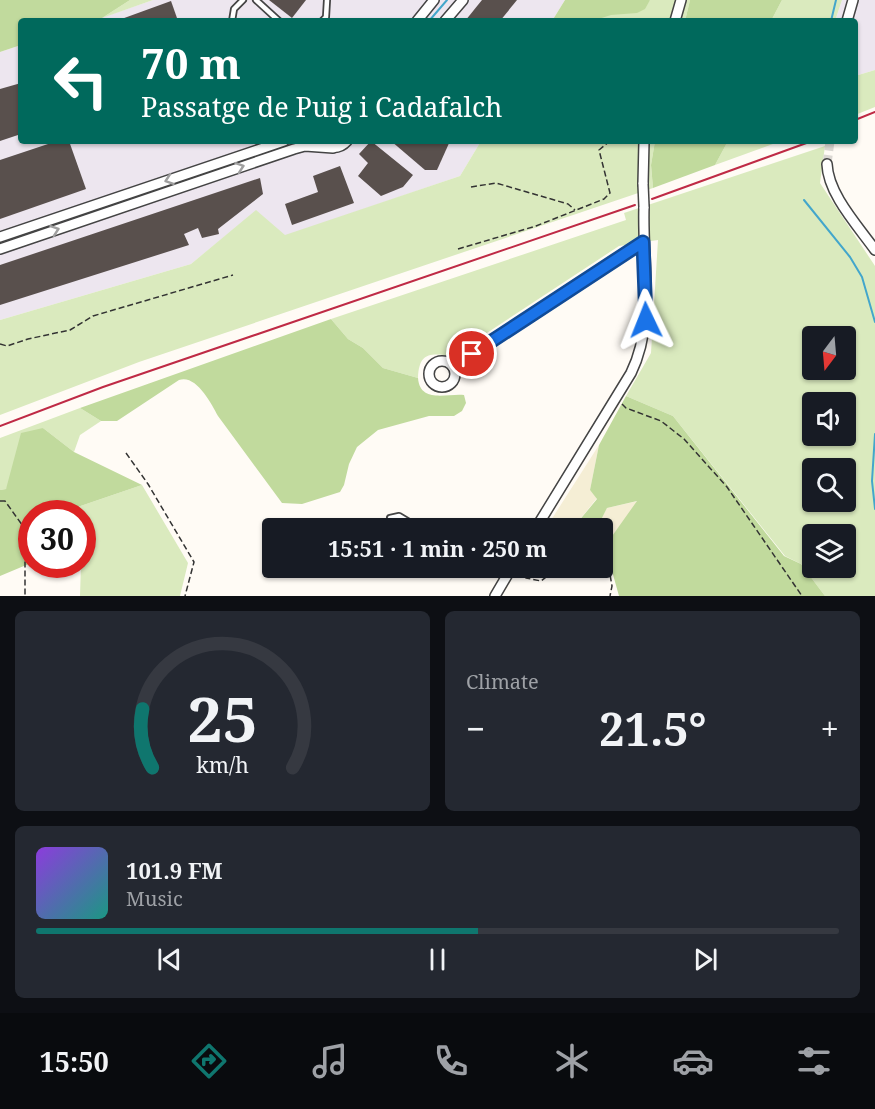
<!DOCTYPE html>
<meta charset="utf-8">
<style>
:root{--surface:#171b24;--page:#242831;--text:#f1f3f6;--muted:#9ea1a6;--line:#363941;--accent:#0f766e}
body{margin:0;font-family:"Noto Serif",serif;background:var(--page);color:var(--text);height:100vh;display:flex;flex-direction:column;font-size:22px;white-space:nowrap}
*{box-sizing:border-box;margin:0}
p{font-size:20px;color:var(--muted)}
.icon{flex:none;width:33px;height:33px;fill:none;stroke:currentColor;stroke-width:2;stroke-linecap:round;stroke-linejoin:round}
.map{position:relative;height:596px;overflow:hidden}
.details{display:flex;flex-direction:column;gap:15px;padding:15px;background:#0d0f14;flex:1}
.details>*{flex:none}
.banner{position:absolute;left:18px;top:18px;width:840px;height:126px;border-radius:6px;box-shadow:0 2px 4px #0004;background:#00695c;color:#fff;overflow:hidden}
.needle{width:39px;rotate:196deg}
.fabs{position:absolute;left:802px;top:326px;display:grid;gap:12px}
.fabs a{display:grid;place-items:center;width:54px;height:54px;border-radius:6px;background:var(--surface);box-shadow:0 2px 4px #0004;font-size:30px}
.speed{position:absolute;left:18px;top:500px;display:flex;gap:12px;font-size:30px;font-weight:700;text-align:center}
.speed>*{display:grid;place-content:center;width:78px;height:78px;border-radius:50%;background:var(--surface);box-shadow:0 2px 4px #0004;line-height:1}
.speed .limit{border:9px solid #d22;background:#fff;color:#111}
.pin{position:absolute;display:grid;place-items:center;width:51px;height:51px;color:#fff;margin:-26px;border:3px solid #fff;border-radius:50%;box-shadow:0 2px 6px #0007}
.me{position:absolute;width:66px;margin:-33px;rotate:358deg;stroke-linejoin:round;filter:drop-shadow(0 0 4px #0008)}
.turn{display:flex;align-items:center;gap:21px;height:126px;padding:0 24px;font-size:27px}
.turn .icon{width:78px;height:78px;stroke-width:2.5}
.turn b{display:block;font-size:42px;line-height:51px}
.big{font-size:45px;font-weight:700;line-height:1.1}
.details .widget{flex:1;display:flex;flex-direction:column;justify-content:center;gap:9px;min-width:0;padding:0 21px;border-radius:9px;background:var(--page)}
.details .dial{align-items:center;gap:0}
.dial svg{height:156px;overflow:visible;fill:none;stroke:var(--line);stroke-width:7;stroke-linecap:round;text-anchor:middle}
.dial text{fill:var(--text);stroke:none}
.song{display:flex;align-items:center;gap:18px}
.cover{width:72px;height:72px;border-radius:9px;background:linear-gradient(135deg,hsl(270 70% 55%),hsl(170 70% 35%))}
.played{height:6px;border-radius:3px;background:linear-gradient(90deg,var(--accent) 55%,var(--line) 55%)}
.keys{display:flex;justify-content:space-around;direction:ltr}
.heat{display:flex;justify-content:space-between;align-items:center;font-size:33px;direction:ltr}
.details .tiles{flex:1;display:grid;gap:15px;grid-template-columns:1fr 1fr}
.widget:last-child{grid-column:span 2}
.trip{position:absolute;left:262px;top:518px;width:351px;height:60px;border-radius:6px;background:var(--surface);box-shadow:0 2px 4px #0004;font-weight:700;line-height:60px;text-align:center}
.tab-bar{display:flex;height:96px;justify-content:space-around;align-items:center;background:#090b0e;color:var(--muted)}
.tab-bar .icon{width:42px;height:42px}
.tab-bar .selected{color:var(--accent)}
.tab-bar b{font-size:27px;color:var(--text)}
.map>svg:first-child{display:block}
.industrial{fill:#ede6ef}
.farmland{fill:#f5eed5}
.green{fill:#daeabe;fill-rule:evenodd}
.forest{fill:#c1da9d}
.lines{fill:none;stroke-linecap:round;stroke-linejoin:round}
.stream{stroke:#43a6cb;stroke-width:2}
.building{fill:#59504d}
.street-tunnel{stroke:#dbd8d3;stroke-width:9;stroke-dasharray:9 4.5;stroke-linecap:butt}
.lane-casing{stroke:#444;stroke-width:8}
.street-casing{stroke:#444;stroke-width:12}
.path{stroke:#333;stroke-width:1.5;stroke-dasharray:6 3;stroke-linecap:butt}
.lane{stroke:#fff;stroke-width:4.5}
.street{stroke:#fff;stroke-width:9}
.rail{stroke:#bf2a45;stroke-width:2}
.street-bridge-casing{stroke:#444;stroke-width:12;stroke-linecap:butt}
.street-bridge{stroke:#fff;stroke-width:9}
.oneway{stroke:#a0a0a0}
.route-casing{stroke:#114b97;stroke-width:15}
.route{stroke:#1a73e8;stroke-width:10}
</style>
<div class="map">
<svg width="875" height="596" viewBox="0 0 875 596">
<rect width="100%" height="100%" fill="#fffbf5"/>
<g class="industrial">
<polygon points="153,0 565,0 552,21 92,21"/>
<polygon points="842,0 875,0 875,70 855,76 855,21 835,21"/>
<polygon points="21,45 21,141 481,141 460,176 285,236 256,211 191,264 0,320 0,52"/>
</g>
<g class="farmland">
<polygon points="599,445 590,490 597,498 573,528 546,528"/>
<polygon points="638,501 605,546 607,555 603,554 603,528 597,528 607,508"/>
</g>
<g class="green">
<polygon points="130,0 153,0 102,18"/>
<path d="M650,0H690L685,21H592C610,11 635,14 650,0Z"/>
<polygon points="782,0 842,0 835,21 771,21"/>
<polygon points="875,70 875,107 855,115 855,76"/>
<polygon points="481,141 655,141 651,165 653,188 139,362 0,415 0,320 191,264 256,210 285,235 460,176"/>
<polygon points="728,141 781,141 715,165"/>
<path d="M825,146L820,183L875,266V596H825L801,564L785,556L673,416L626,396L651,353L658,240L619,246L452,356C430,353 419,352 418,378L383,368L363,348L348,339L331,319L626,220L624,213ZM813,336H846V369H813ZM813,402H846V435H813ZM813,468H846V501H813ZM813,534H846V567H813Z"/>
<polygon points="80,408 101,421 80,435 74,452 43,428 6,489 0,490 0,438"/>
<polygon points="142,485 188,563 180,596 80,596 81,564 82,564 82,513 60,513"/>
</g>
<g class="forest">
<polygon points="0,0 130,0 102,18 92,21 21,21 21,45 0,52"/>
<polygon points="565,0 650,0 645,9 637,13 611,15 592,21 552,21"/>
<polygon points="690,0 782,0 771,21 685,21"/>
<polygon points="655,141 728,141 715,165 653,188 651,165"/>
<path d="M331,319L348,339L363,348L383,368L418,378C420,404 448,393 464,395L466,403L462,411L454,416H429L378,430L357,447L349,464L344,485L340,492L302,504L282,503L218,416C211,403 196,374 179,380L117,421H101L80,408Z"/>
<polygon points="626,396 673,416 784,556 801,564 825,596 619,596 605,546 637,501 607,508 597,528 573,528 597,499 590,490 599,445"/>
<polygon points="43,428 74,452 142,485 60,513 32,513 31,563 0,576 0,490 6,489 21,433"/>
</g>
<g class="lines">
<g class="stream">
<polyline points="429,21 447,0"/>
<polyline points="831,21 836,0"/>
<polyline points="804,200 850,257 862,277 875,322"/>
<polyline points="875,434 872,481 875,509"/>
</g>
</g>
<g class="building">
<polygon points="269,0 306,0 292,18"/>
<polygon points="482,0 517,0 500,21 465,21"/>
<polygon points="171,1 177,18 167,21 116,21"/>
<polygon points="21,83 21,134 0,141 0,89"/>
<polygon points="57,141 69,141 86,189 0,219 0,160"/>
<polygon points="371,141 413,175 403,187 381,196 358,176 368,163 359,154"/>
<polygon points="391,141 450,141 437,170 425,170"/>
<polygon points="340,166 354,203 292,225 285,204 318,192 313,176"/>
<polygon points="260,178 263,194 218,229 219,234 202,238 198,228 184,234 189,245 0,305 0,265"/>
</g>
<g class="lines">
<polyline class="street-tunnel" points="827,164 830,141"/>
<defs>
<g id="lane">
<polyline points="256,0 279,21"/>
<polyline points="232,21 234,9 243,0"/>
<polyline points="322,21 326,17 327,0"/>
<polyline points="390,518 399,516 419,528"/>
<polyline points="487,567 506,578"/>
</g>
<g id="street">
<polyline points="417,21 434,0"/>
<polyline points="445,21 463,0"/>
<polyline points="675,21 681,0"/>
<polyline points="847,21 853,0"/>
<path d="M320,141C328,149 339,150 347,141"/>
<path d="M827,164C828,194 858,226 875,250"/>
<polyline points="643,184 644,141"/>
<polyline points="0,237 284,141"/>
<polyline points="0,249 294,149 305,146 333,148"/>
<circle cx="442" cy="374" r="13"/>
<polyline points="453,367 643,242"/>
<path d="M536,528L631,373C656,322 642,263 644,207"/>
<polyline points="495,596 512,567"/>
</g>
</defs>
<use href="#lane" class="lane-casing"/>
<use href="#street" class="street-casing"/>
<g class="path">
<polyline points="613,141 637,142"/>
<polyline points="471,187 496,183 568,204 575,210"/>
<polyline points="458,249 536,226 604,199 610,193 599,150 610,141"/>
<polyline points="0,344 7,346 28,339 70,330 93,316 233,275"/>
<polyline points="622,404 626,408 661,421 684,439 727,487 802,596"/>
<polyline points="126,453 148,484 194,562 185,596"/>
<polyline points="0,501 5,501 25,529 25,596"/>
<polyline points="603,561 608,563 612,586 610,596"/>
<polyline points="518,571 526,578 541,581 559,567"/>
</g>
<use href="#lane" class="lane"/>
<use href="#street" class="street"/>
<g class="rail">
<polyline points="855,120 875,112"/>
<polyline points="652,199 812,141"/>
<polyline points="0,426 103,387 635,205"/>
</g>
<defs>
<polyline id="street-bridge" points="643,184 644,207"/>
</defs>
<use href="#street-bridge" class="street-bridge-casing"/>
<use href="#street-bridge" class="street-bridge"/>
</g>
<defs><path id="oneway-chevron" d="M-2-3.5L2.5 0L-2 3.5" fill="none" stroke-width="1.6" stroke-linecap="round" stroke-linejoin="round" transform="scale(1.5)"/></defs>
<g class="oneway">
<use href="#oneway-chevron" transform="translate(240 167) rotate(-19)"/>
<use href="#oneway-chevron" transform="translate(169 180) rotate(161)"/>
<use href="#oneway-chevron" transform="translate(55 230) rotate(-19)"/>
</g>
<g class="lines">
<defs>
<polyline id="route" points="472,354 643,242 646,320"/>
</defs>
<use href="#route" class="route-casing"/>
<use href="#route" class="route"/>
</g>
</svg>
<div class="fabs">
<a><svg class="needle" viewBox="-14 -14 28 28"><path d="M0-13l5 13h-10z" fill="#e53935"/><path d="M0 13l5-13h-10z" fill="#9ea1a6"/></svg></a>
<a><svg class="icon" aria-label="sound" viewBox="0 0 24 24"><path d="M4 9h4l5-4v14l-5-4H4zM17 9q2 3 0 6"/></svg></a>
<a><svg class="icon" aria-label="search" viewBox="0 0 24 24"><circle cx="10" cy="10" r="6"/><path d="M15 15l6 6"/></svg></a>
<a><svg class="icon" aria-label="layers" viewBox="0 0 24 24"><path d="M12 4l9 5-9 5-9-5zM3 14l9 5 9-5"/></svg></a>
</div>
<div class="speed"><div class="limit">30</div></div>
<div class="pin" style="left:472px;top:354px;background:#d93025"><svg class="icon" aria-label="arrive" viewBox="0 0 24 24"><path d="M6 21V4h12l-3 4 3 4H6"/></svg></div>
<svg class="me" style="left:646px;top:320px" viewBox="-20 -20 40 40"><path d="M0-17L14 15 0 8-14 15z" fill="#1a73e8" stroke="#fff" stroke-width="4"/></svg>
<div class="trip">15:51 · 1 min · 250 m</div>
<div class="banner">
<div class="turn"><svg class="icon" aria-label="left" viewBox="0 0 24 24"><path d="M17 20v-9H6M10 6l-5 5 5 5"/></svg><div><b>70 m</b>Passatge de Puig i Cadafalch</div></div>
</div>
</div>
<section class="details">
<div class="tiles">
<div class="widget dial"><svg viewBox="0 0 100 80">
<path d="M14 69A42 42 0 1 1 86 69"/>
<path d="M14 69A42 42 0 0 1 9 39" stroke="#0f766e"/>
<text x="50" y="56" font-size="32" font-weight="700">25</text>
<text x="50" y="72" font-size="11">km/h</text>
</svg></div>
<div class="widget"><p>Climate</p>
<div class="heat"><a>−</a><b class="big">21.5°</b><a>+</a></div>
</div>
<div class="widget">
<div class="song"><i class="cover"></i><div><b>101.9 FM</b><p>Music</p></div></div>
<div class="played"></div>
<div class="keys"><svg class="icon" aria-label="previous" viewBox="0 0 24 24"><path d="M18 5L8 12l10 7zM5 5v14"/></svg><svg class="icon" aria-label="pause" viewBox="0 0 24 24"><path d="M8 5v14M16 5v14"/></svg><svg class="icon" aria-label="next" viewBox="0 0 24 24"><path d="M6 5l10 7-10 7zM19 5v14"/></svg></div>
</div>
</div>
</section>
<nav class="tab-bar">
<b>15:50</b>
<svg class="icon selected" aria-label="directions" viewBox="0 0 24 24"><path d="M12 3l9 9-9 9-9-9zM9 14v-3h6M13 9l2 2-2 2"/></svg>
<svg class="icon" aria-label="music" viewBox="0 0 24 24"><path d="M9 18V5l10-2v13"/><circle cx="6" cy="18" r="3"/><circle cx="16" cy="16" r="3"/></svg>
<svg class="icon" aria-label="phone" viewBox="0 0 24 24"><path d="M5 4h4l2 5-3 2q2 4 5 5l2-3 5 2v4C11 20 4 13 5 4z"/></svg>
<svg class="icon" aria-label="climate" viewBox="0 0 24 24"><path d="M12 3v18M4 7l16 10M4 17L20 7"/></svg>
<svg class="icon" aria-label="car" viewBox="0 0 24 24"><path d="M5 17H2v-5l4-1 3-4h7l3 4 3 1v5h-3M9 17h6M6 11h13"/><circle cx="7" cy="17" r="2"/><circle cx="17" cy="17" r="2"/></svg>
<svg class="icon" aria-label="filters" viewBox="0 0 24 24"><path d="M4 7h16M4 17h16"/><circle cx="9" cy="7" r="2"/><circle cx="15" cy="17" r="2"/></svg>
</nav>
